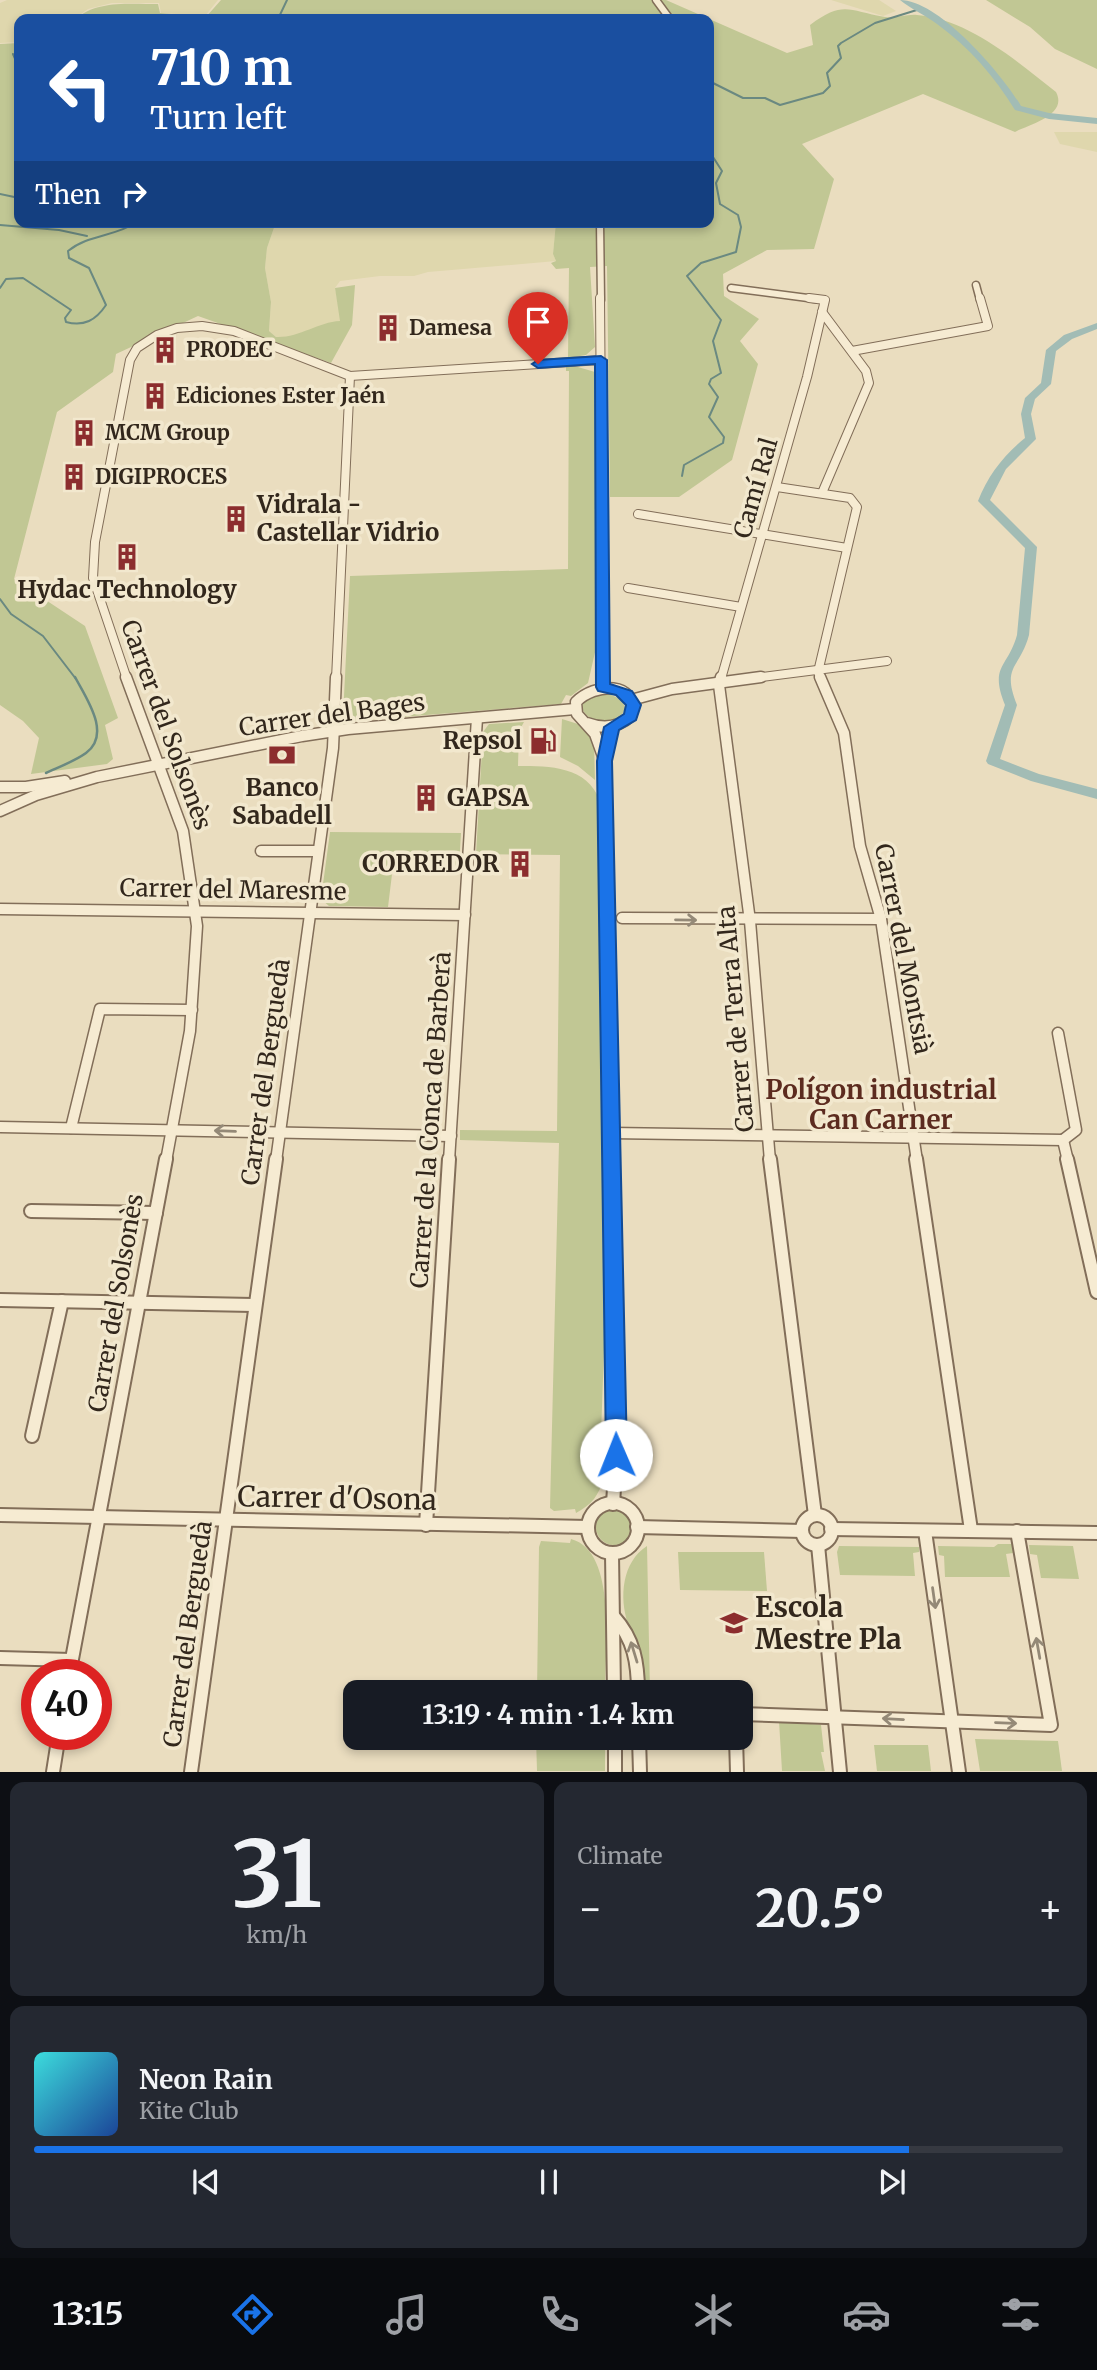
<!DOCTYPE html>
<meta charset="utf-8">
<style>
:root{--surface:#171b24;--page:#242831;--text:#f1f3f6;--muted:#9ea1a6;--line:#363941;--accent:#1a73e8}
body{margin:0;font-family:Merriweather,serif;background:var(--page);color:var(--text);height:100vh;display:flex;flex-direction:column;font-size:26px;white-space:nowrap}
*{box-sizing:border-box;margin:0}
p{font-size:23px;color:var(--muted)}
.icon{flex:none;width:38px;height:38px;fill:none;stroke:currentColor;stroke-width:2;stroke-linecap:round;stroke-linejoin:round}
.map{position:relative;height:1772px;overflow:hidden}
.drawer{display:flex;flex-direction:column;gap:10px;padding:10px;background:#0d0f14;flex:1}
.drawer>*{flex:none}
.banner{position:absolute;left:14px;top:14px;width:700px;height:214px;border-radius:14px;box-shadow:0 4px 10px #0003;background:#1a4fa0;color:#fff;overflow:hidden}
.speed{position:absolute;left:21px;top:1659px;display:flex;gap:14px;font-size:35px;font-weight:700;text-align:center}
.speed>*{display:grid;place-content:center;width:91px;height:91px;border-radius:50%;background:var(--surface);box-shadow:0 4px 10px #0003;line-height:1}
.speed .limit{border:10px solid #d22;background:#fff;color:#111}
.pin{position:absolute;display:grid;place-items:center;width:60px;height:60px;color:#fff;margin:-72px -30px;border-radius:50% 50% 50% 0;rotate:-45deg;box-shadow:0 0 7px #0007}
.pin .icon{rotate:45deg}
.me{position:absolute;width:77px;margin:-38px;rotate:359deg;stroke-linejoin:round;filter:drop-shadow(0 0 5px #0008)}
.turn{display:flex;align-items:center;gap:24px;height:147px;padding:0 21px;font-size:32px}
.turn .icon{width:91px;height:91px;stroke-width:2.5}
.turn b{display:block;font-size:49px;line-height:60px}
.then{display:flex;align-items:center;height:66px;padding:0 21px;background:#0003;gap:14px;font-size:26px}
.big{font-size:52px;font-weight:700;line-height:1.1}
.drawer .card{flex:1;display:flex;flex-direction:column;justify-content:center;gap:10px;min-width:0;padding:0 24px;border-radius:14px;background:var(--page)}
.drawer .dial{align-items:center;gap:0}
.dial b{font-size:91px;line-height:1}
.song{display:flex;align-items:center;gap:21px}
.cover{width:84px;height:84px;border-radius:10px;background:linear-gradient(135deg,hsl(180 70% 55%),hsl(220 70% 35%))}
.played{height:7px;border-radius:4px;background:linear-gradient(90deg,var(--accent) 85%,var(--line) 85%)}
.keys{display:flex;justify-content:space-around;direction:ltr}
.heat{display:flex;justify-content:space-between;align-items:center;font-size:38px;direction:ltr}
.drawer .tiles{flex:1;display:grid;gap:10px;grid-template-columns:1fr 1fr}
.card:last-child{grid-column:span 2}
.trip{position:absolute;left:343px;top:1680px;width:410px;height:70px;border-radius:14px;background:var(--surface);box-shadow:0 4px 10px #0003;font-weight:700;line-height:70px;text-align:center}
.menu{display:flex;height:112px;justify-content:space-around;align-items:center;background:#090b0e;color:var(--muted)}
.menu .icon{width:49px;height:49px}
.menu .current{color:var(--accent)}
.menu b{font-size:32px;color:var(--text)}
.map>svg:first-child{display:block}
.farmland{fill:#dfd7ad}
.green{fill:#c1c794}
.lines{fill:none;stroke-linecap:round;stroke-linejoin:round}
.stream-far1{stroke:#6a8981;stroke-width:2}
.stream{stroke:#6a8981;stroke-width:2.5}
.river{fill:#a2bcb5;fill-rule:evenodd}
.minor-far3-casing{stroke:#826e59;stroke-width:9}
.minor-far2-casing{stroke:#826e59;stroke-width:10}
.minor-far1-casing{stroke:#826e59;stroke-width:13}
.minor-casing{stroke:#826e59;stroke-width:16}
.minor-far3{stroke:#f6ebd2;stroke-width:6}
.minor-far2{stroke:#f6ebd2;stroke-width:8}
.minor-far1{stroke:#f6ebd2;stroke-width:10}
.minor{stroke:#f6ebd2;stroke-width:12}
.oneway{stroke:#948977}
.route{fill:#1a73e8;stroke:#114b97;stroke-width:2}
.labels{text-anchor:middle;stroke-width:7;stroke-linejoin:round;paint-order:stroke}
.far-poi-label{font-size:21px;font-weight:bold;fill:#32271c;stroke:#f2e8ce;text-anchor:start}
.street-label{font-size:24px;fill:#32271c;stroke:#f2e8ce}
.poi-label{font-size:24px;font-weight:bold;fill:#32271c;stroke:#f2e8ce;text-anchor:start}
.neighbourhood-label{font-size:26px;font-weight:bold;fill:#5c2b1f;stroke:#f2e8ce}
.near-street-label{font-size:28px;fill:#32271c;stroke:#f2e8ce}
.near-poi-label{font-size:28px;font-weight:bold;fill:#32271c;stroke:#f2e8ce;text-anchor:start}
</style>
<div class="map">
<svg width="1097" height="1772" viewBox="0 0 1097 1772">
<rect width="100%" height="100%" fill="#eaddbf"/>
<g class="farmland">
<polygon points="7,0 218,0 205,16 161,13 159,3 112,3 88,9 74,19 19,19 19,42 0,43 0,3"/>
<polygon points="831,0 879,0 896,11 883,16"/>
<polygon points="1054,132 1097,132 1097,152 1060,144"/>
<polygon points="276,222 556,222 553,254 556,261 428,272 414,276 380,276 340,281 335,288 341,321 292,337 276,337 269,331 271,302 265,268 267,248"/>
</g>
<g class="green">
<path d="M221,0H666L787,53L813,45L810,25C844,0 848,11 885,17C895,19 906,14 917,15C968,19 1017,61 1056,92C1068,115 1031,124 1015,132L923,94L802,144L834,179L814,249L767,250L723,274L724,296L759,319L740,341L758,364L732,460L679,497H610L607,266L590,267L595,347L586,355L568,358L569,268L556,269L551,263L556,261L553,254L556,222H709V19H76C96,0 131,4 158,4L160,13L206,17Z"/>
<polygon points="986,0 1097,0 1097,69 1055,49 1030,27"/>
<path d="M19,43V222H276L267,248L265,268L271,302L269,331L276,337C299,338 318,322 340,321L335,288L355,285L352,325L331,363L198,316L116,354L113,372L57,412L14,579L85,626L118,718L105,725L113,759L107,764L31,774L39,738L23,721L0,705V44Z"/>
<polygon points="566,365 571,365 595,372 599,607 598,639 588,683 571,696 566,695 561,704 351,721 343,716 350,576 568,569 569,371 566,371"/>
<path d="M607,693L622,700L625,708C619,728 591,726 582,709L583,702L596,694Z"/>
<polygon points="562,719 578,724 594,742 595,780 578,766 560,757"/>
<path d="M524,722L519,731L518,766C550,766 587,766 600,801L605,1322L601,1434C615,1447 605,1485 594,1499C589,1505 583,1509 576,1513L575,1509L554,1511L550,1508L559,1143L460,1140V1130L557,1131L560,855L476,854L483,732L489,724Z"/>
<polygon points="330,832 461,833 459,867 393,866 388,907 329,906 321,899"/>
<circle cx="614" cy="1527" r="18"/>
<path d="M571,1539C618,1551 605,1654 605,1692H537L539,1547L541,1541L570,1543Z"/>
<polygon points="998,1544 1012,1544 1013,1553 1006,1554 1010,1577 945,1577 944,1556 939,1555 938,1546 994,1547"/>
<polygon points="1029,1545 1073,1546 1079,1579 1041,1578 1037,1555 1030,1554"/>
<path d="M647,1546L650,1692H644C644,1679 644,1667 641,1654C637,1644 631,1635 628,1624C619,1597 622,1562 647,1546Z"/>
<polygon points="839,1546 919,1547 919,1552 913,1553 915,1576 840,1575 837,1552"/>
<polygon points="678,1552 764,1552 767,1591 680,1590"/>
<polygon points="779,1721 821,1725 824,1752 821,1752 825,1771 782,1771"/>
<polygon points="536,1738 605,1738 605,1771 537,1771"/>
<polygon points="975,1739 1058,1741 1062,1771 980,1771"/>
<polygon points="874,1745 928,1745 931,1771 877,1771"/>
</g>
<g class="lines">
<g class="stream-far1">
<polyline points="278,19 287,0"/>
<polyline points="13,54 19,68"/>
<polyline points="709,81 743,98 765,98 780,105 823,93 830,86 827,73 841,58 838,46 841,43 875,23 920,9"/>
<polyline points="0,194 19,198"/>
<polyline points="0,225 59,230 87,236"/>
<path d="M0,288L6,279L23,278L71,310L65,318L66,322C84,327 96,320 106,305L89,268L69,258L68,251C89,234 115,237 137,222"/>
<polyline points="682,476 684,465 723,443 724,437 709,417 718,397 709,384 711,379 721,373 713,341 721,320 687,276 701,263 736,252 741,227 738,215 720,204 716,183 722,171 713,157 709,132"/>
<polyline points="0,599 11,614 43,636 76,679"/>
</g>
<path class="stream" d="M46,773C59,767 75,761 86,753C112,734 86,698 75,677"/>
<g class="river">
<path d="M900,0C939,0 1002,74 1021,106L1049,113L1097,118V124L1049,119L1015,110C994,76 970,48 937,24C925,15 911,9 900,0Z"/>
<path d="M1097,323V329L1072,339L1056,351L1051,384L1035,399L1031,414L1036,439L1006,469L990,500L1037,547L1029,635C1020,669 1001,665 1017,705L1000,759L1039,774L1097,789V799L1031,781L988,764L986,761L1005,705C989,665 1008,668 1017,635L1025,548L978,501C988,475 1004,455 1025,438L1021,414L1025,398L1041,383L1046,350L1064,335Z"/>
</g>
<defs>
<g id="minor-far3">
<polyline points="656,0 670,19"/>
<polyline points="600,222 601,300"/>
<polyline points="976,285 980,300"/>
<polyline points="731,288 823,300"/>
</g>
<g id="minor-far2">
<polyline points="600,298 603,679"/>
<polyline points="822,312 866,371 869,383 822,493"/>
<polyline points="852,351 988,326 980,298"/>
<polyline points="777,487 850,498 857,507 818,672 821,679"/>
<polyline points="638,514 847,548"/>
<polyline points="628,588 741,607"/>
<polyline points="127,679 93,578 95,542 130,360 137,348 157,335 177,328 202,326 234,331 350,376 601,360"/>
<polyline points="336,679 350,376"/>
<polyline points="721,679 807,377 825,300 809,298"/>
<polyline points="747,679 887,661"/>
</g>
<g id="minor-far1">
<polyline points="126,677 183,831 197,926 190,1031 166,1161"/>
<polyline points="603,677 603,687"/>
<polyline points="721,677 719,685 750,921 770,1161"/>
<polyline points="820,677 844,733 860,846 881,919 917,1161"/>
<polyline points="631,700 672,689 761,677"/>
<path d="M587,723C603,729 618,728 631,716C639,680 594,683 576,702L577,714L595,734L604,759"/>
<polyline points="0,787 26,787 65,781"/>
<polyline points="0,811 36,795 97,777 302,736 348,729 575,709"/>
<polyline points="261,851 318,851"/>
<polyline points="0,909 465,915"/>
<polyline points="622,918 881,919"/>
<polyline points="1058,1033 1076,1130 1063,1140"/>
<polyline points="0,1127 451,1136"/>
<polyline points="71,1128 100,1009 192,1010"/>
<polyline points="611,1133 1063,1140"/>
<polyline points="1063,1140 1068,1161"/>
<polyline points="276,1161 333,748 336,677"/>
<polyline points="449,1161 477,718"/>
<polyline points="611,1161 604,771 612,727"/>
</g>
<g id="minor">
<polyline points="611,1159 616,1456 613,1504"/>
<polyline points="770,1159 815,1515"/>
<polyline points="916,1159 971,1530"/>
<polyline points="1067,1159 1097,1292"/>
<polyline points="31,1211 156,1213"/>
<polyline points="0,1300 253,1305"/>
<polyline points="32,1436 62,1301"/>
<circle cx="613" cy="1528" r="25"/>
<polyline points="0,1515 588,1527"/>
<circle cx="817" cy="1530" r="15"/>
<polyline points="426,1525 449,1159"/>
<polyline points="637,1527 802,1531"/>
<polyline points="831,1529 1097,1533"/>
<polyline points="925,1531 959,1772"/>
<polyline points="818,1545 840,1772"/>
<polyline points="612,1554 614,1692"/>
<path d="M614,1617C634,1639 638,1663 638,1692"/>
<polyline points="0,1658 71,1660"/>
<polyline points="69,1675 166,1159"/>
<polyline points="740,1714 1051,1725 1017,1531"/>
<polyline points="615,1738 615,1772"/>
<polyline points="639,1738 640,1772"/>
<polyline points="736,1738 737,1772"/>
<polyline points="53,1772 59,1734"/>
<polyline points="191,1772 276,1159"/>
</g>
</defs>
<use href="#minor-far3" class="minor-far3-casing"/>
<use href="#minor-far2" class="minor-far2-casing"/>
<use href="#minor-far1" class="minor-far1-casing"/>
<use href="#minor" class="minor-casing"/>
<use href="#minor-far3" class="minor-far3"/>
<use href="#minor-far2" class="minor-far2"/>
<use href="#minor-far1" class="minor-far1"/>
<use href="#minor" class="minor"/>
</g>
<defs><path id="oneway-shaft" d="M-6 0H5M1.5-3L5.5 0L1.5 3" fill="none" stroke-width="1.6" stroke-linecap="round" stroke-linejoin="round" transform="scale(1.75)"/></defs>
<g class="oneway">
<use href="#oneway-shaft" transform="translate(686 920) rotate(1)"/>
<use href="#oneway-shaft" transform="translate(225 1131) rotate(-178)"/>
<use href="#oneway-shaft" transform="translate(934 1598) rotate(82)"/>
<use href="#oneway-shaft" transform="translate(1038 1648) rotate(-100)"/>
<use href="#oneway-shaft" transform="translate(634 1652) rotate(-107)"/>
<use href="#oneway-shaft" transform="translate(893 1719) rotate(-177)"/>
<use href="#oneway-shaft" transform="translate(1006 1723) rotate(2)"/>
</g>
<polygon class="route" points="601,356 607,360 610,684 632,691 641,705 636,720 619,730 612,761 627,1455 624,1462 616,1465 609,1462 606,1455 597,761 604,727 624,714 626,705 616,695 598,691 596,687 595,364 538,368 532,364 538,360"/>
<defs>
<symbol id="building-bare" viewBox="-9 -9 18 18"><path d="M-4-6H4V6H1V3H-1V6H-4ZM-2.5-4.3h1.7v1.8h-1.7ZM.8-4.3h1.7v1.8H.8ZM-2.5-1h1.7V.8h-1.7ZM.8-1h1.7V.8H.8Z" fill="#8c2d2e" stroke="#f2e8ce" stroke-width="2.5" paint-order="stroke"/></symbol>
<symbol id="fuel-bare" viewBox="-9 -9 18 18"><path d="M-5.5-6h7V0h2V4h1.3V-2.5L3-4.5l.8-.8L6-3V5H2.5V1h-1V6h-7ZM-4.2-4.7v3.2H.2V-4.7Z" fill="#8c2d2e" stroke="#f2e8ce" stroke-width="2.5" paint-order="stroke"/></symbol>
<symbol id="bank-bare" viewBox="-9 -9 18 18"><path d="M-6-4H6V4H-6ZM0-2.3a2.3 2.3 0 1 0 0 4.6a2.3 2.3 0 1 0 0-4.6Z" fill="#8c2d2e" stroke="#f2e8ce" stroke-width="2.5" paint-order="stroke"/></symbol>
<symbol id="school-bare" viewBox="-9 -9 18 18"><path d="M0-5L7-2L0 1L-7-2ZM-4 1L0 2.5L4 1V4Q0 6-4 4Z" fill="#8c2d2e" stroke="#f2e8ce" stroke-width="2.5" paint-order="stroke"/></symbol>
</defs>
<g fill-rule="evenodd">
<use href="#building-bare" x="369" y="309" width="38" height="38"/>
<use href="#building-bare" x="146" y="331" width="38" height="38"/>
<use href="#building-bare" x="136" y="377" width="38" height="38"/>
<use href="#building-bare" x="65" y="414" width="38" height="38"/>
<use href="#building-bare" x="55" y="458" width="38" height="38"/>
<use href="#building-bare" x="217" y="500" width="38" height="38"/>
<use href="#building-bare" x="108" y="538" width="38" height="38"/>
<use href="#fuel-bare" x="524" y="722" width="38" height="38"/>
<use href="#bank-bare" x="263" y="736" width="38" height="38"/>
<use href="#building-bare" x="407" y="779" width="38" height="38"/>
<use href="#building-bare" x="501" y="845" width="38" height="38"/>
<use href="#school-bare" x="715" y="1604" width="38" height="38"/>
</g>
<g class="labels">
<g class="far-poi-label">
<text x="409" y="335">Damesa</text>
<text x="186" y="357">PRODEC</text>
<text x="176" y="403">Ediciones Ester Jaén</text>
<text x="105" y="440">MCM Group</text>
<text x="95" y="484">DIGIPROCES</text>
</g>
<g class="street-label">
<text transform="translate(756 488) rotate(-74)" y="8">Camí Ral</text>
<text transform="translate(332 715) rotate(-8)" y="8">Carrer del Bages</text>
<text transform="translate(166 725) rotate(70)" y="8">Carrer del Solsonès</text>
<text transform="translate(233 890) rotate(1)" y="8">Carrer del Maresme</text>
<text transform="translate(903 949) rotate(79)" y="8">Carrer del Montsià</text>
<text transform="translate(736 1019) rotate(-95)" y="8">Carrer de Terra Alta</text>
<text transform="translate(266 1072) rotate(-82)" y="8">Carrer del Berguedà</text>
<text transform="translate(431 1120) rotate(-86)" y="8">Carrer de la Conca de Barberà</text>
<text transform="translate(116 1303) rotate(-80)" y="8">Carrer del Solsonès</text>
<text transform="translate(188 1634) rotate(-82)" y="8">Carrer del Berguedà</text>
</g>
<g class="poi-label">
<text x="257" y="513">Vidrala -<tspan x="257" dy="28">Castellar Vidrio</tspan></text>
<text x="127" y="598" text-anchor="middle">Hydac Technology</text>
<text x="522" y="749" text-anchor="end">Repsol</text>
<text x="282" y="796" text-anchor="middle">Banco<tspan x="282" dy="28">Sabadell</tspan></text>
<text x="447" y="806">GAPSA</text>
<text x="499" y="872" text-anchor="end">CORREDOR</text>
</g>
<g class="neighbourhood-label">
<text x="881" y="1099">Polígon industrial<tspan x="881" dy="30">Can Carner</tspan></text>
</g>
<g class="near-street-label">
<text transform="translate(337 1498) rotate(1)" y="10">Carrer d'Osona</text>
</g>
<g class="near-poi-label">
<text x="755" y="1617">Escola<tspan x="755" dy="32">Mestre Pla</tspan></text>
</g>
</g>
</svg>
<div class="speed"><div class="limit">40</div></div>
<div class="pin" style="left:538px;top:364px;background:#d93025"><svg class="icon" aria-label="arrive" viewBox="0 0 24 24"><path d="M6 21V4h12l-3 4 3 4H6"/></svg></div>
<svg class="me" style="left:616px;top:1455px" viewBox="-20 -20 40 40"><circle r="19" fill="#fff"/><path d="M0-13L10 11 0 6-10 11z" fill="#1a73e8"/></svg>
<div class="trip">13:19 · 4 min · 1.4 km</div>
<div class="banner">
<div class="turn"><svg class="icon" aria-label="left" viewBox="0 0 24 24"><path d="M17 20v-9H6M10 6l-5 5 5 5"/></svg><div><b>710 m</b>Turn left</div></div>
<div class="then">Then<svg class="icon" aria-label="right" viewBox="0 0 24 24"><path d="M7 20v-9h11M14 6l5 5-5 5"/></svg></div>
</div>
</div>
<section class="drawer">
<div class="tiles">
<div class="card dial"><b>31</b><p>km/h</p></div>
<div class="card"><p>Climate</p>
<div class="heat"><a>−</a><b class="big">20.5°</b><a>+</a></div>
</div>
<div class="card">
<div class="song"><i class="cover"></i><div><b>Neon Rain</b><p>Kite Club</p></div></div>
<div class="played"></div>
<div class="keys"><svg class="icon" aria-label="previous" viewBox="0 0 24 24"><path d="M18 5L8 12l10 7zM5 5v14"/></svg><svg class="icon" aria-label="pause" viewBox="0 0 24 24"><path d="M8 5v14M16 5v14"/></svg><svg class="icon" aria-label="next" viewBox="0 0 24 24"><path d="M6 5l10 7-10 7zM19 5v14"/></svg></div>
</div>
</div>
</section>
<nav class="menu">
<b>13:15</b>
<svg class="icon current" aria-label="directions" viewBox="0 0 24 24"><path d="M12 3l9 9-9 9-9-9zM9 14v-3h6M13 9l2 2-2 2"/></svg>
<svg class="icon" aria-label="music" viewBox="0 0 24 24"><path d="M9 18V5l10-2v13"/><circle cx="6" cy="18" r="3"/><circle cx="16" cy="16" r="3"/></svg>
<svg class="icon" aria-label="phone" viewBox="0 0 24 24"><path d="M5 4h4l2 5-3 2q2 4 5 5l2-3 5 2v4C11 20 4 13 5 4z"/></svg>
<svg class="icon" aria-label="climate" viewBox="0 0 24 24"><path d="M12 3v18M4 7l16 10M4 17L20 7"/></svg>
<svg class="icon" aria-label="car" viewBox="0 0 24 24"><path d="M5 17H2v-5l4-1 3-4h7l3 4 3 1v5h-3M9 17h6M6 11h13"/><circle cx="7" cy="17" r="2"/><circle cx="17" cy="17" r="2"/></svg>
<svg class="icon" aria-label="filters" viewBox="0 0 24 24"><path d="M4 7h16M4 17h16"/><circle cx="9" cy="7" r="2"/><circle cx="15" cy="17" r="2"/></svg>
</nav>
